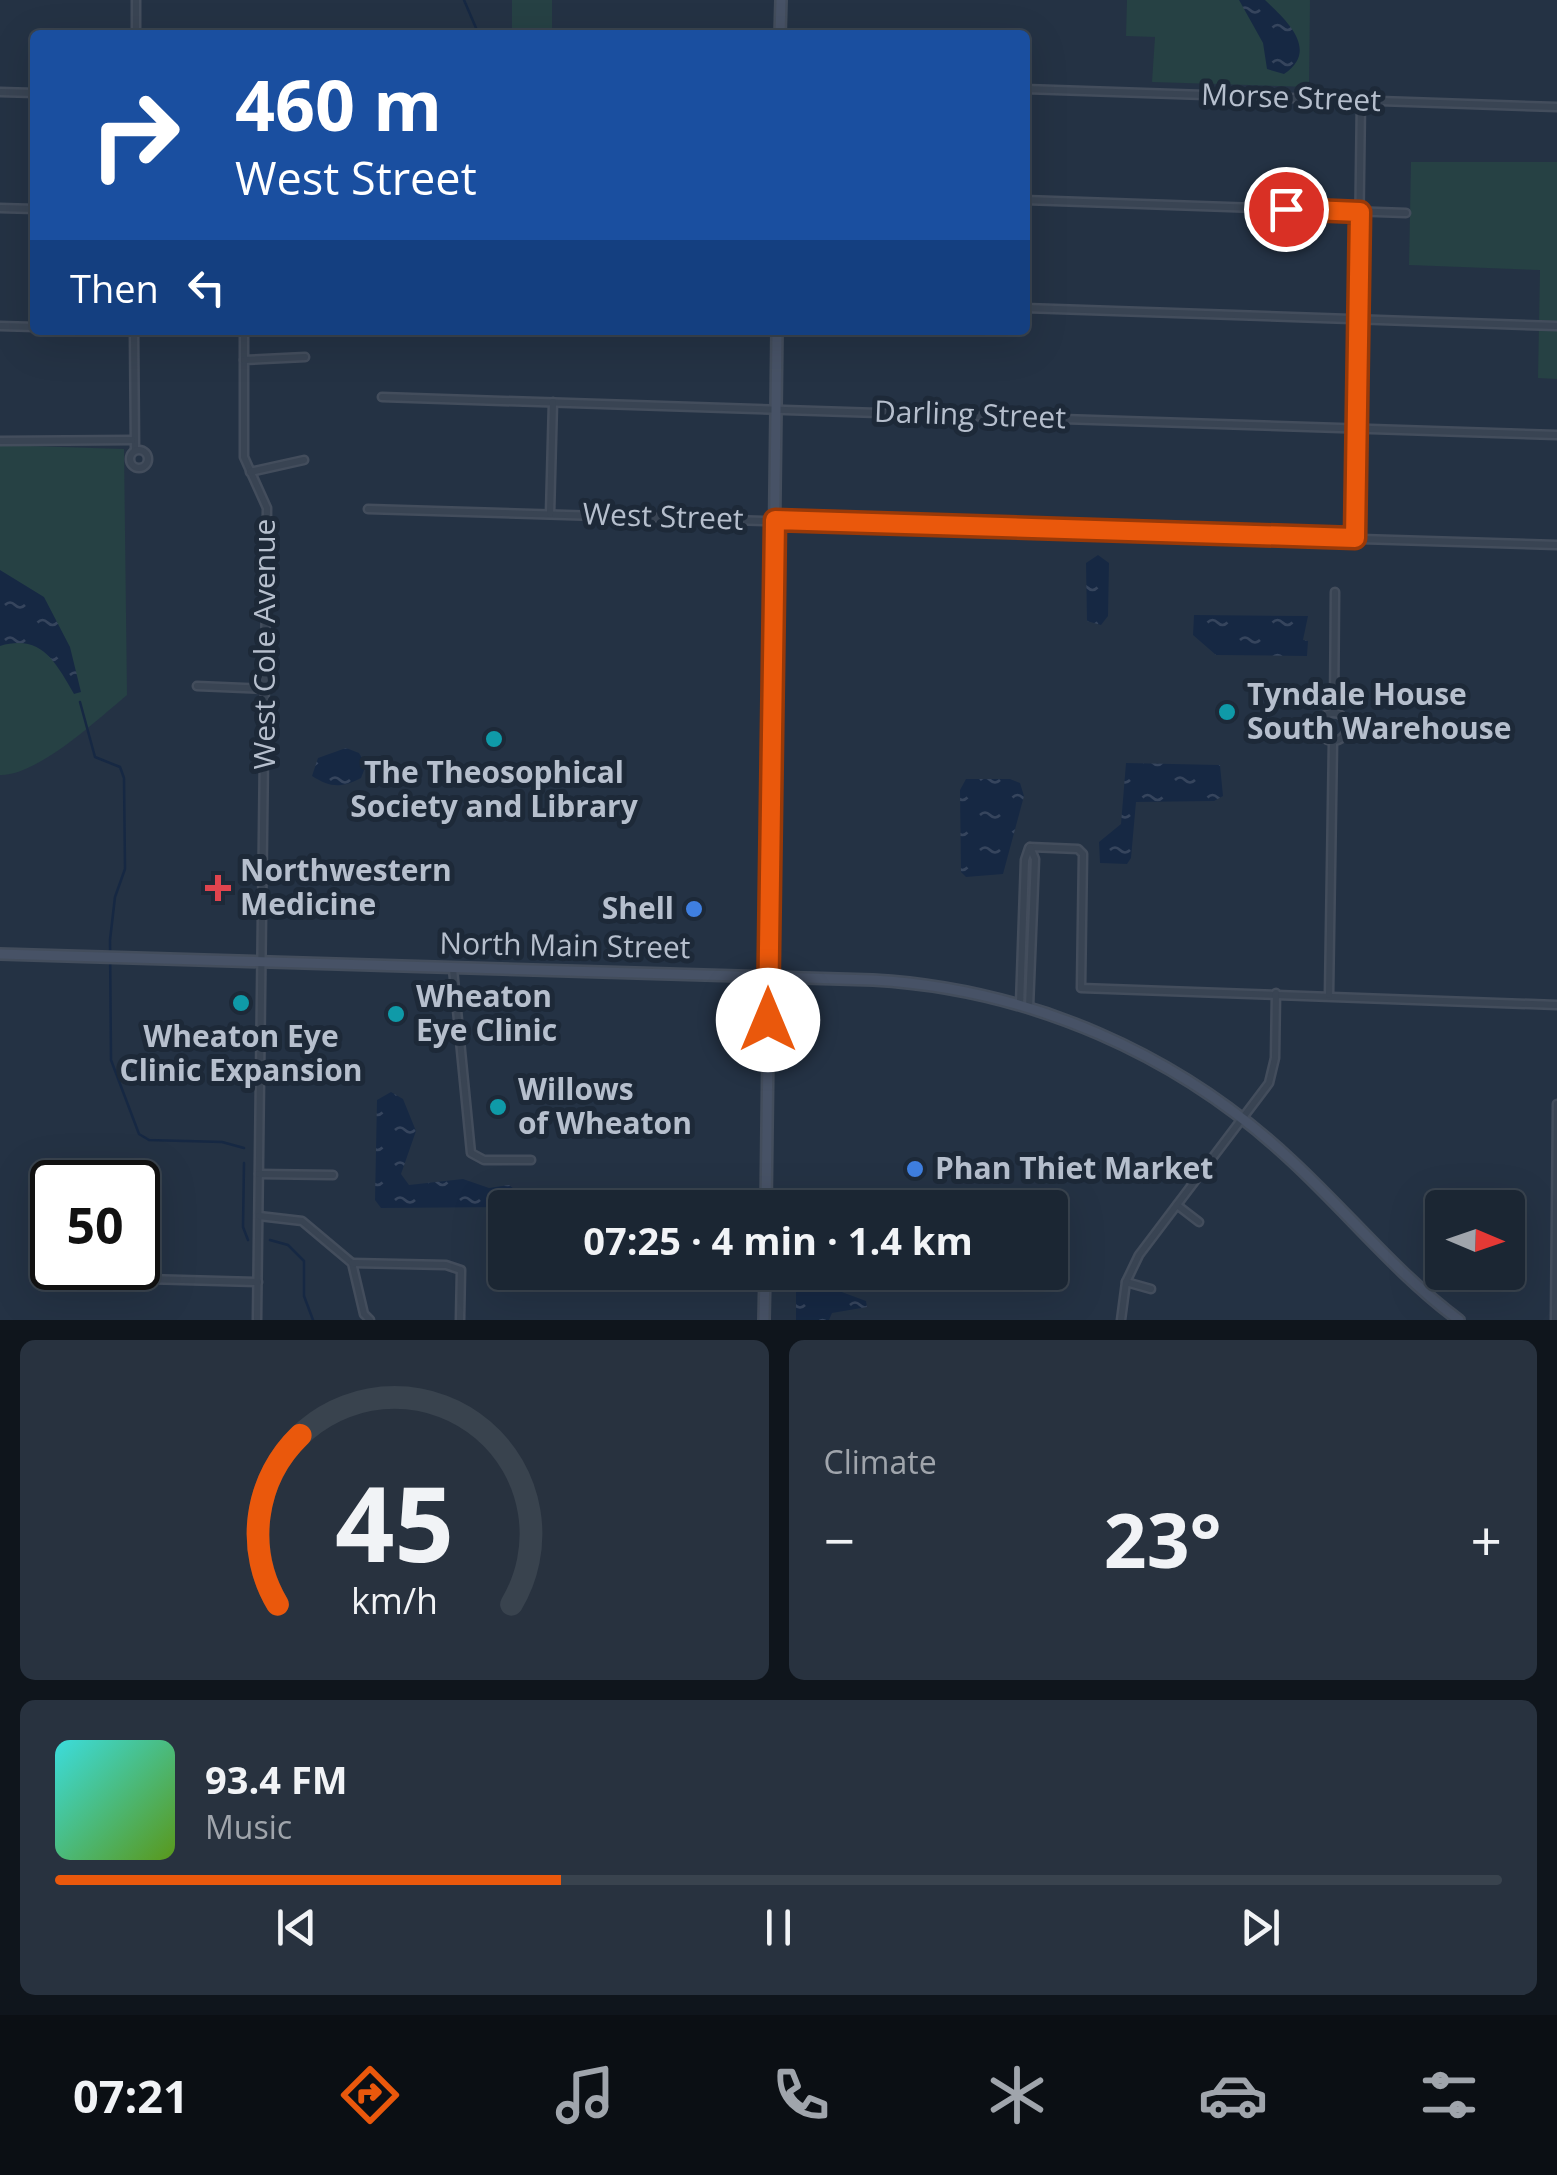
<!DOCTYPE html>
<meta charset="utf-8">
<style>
:root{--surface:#1b2633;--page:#28323f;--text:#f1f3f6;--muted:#a0a5ac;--line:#39434e;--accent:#ea580c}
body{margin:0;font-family:"Open Sans",sans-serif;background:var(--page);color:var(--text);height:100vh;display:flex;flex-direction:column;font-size:38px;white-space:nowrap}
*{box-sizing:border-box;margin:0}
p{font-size:32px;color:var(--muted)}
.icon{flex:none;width:55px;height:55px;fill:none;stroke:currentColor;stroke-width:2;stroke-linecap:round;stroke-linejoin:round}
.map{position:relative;height:1320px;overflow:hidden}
.side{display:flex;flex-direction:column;gap:20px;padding:20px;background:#0f151c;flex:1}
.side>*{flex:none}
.banner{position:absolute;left:30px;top:30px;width:1000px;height:305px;border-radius:10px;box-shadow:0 10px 40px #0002,0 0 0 2px var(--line);background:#1a4fa0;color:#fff;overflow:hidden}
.needle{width:65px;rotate:92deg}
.fabs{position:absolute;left:1425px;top:1190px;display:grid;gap:20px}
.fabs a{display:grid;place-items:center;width:100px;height:100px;border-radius:10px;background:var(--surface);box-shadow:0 10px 40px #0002,0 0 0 2px var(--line);font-size:50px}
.speed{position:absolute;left:30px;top:1160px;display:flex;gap:20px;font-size:50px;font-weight:700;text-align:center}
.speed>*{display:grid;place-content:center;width:130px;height:130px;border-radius:50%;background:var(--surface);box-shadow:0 10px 40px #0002,0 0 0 2px var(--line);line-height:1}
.speed .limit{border:5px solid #111;border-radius:15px;background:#fff;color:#111}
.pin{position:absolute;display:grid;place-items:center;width:85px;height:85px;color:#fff;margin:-42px;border:5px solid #fff;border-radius:50%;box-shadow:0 2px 10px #0007}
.me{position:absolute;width:110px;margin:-55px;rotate:0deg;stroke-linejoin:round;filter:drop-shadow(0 0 8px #0008)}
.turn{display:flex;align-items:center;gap:35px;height:210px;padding:0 40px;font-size:45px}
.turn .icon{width:130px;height:130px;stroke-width:2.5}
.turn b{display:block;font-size:70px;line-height:85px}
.then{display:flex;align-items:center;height:95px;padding:0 40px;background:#0003;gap:20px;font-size:38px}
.big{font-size:75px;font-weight:700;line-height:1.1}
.side .tile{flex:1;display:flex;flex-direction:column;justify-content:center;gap:15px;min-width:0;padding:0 35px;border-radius:15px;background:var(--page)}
.side .dial{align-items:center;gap:0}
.dial svg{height:260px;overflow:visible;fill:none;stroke:var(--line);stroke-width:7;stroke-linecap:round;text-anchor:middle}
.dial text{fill:var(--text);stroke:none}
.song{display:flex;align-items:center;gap:30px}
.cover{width:120px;height:120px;border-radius:15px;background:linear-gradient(135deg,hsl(180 70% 55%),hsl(90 70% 35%))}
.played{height:10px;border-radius:5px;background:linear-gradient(90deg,var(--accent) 35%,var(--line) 35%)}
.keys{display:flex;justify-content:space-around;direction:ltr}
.heat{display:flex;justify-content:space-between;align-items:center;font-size:55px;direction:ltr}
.side .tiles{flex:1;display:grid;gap:20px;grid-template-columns:1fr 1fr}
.tile:last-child{grid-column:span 2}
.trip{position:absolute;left:488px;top:1190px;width:580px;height:100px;border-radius:10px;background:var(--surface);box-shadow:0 10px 40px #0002,0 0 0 2px var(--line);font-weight:700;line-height:100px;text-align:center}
.tabs{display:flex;height:160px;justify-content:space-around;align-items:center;background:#0b0f14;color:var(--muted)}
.tabs .icon{width:70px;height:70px}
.tabs .active{color:var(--accent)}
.tabs b{font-size:45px;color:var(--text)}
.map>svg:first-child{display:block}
.park{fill:#264144}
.water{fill:url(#water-ripples)}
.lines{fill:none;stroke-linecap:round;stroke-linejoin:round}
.stream{stroke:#162843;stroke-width:2.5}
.street-casing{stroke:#434d5c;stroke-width:11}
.secondary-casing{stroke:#434d5c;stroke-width:14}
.street{stroke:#394453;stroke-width:6}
.secondary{stroke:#475266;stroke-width:9}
.route-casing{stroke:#983908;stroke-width:25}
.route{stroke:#ea580c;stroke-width:18}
.culture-dot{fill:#0f9aa8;stroke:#1d2938;stroke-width:4}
.health-dot{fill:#e0444e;stroke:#1d2938;stroke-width:4}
.shop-dot{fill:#3f7fe0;stroke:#1d2938;stroke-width:4}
.labels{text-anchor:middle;stroke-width:10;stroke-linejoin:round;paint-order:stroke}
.street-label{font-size:30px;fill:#b6bfcd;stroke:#1d2938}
.poi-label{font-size:30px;font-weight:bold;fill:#b6bfcd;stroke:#1d2938;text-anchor:start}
</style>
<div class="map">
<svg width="1557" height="1320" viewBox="0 0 1557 1320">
<defs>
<pattern id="water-ripples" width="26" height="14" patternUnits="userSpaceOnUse" patternTransform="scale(2.5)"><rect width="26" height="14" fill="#162843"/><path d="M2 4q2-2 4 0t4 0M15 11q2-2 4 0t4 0" fill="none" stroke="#36455d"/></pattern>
</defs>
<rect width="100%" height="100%" fill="#243244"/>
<g class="park">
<rect x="512" y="0" width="40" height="35"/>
<polygon points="1127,0 1310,0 1309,87 1152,82 1155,37 1126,36"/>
<polygon points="1411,162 1557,162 1557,379 1538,378 1540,270 1409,265"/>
<path d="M0,445L124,449L127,695C97,720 37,776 0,775Z"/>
</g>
<g class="water">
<path d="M1239,0H1265C1286,20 1320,50 1284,74L1267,69L1263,43Z"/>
<polygon points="1098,555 1109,563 1108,616 1101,625 1087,621 1086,563"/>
<path d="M0,570L44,597L70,647L81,692L74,694C55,661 41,634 0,646Z"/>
<polygon points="1194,615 1308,616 1303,640 1308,641 1307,656 1216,655 1193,635"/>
<path d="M346,748L359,753L366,765L361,778C341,788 331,788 312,776L318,758Z"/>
<polygon points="1126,763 1220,765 1223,796 1214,801 1136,802 1131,858 1127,864 1100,863 1099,842 1121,824"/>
<polygon points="966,779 1010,779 1020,783 1024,796 1003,874 966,877 961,872 960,790"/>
<polygon points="391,1092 403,1099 416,1131 401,1174 409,1185 463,1179 489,1188 509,1185 514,1189 508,1207 381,1208 375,1200 377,1100"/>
<polygon points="804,1278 866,1301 867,1307 832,1313 829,1320 796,1320 796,1287"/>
</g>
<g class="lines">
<g class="stream">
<polyline points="464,0 479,35"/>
<polyline points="80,702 95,757 120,767 124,778 125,869 115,897 110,940 111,1060 139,1134 149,1140 222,1142 244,1148"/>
<polyline points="244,1163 243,1227 248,1240"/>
<polyline points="270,1240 288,1245 304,1261 304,1296 313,1320"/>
</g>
<defs>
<g id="street">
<polyline points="136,35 136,0"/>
<polyline points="1025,89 1557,107"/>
<polyline points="0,92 35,93"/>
<polyline points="1025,200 1406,213"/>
<polyline points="0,208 35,209"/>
<polyline points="1025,308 1557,326"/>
<polyline points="0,326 35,327"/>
<polyline points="134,330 135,450"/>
<polyline points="244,330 244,457 267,508 257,1320"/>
<polyline points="244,360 305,357"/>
<polyline points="382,397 1557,435"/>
<polyline points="0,441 132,440"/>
<circle cx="139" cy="459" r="9"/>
<polyline points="250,472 304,460"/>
<polyline points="368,509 1557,545"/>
<polyline points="550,514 553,402"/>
<polyline points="1355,539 1361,100"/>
<polyline points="197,686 265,689"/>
<polyline points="1334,713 1335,592"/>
<circle cx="1333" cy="727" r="14"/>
<polyline points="1030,847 1078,849 1083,854 1081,988 1557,1005"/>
<polyline points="453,969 471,1153 484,1160 531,1160"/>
<polyline points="1329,995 1333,741"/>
<polyline points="1020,1004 1025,860 1029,848"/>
<polyline points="1029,1007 1035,859 1030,847"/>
<polyline points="259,1174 333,1175"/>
<polyline points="1177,1205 1199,1222"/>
<polyline points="259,1216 302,1221 352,1263 364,1314 370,1320"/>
<polyline points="352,1263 446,1265 461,1270 460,1320"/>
<polyline points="1126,1282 1151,1289"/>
<polyline points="46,1284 73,1277 258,1282"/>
<polyline points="1121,1320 1126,1282 1139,1255 1269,1083 1275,1058 1276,993"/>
<polyline points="1555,1320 1557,1104"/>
</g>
<g id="secondary">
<polyline points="780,35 781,0"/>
<path d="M0,954L873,980C1030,989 1179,1054 1293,1162C1350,1215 1397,1274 1459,1320"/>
<polyline points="766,1208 777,330"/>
<polyline points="764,1320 765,1272"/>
</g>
</defs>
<use href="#street" class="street-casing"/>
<use href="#secondary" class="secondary-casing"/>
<use href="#street" class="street"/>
<use href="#secondary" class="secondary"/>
</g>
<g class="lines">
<defs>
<polyline id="route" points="768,1020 775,520 1355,538 1360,212 1286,209"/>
</defs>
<use href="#route" class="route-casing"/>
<use href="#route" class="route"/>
</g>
<g class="culture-dot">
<circle cx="1227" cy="712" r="10"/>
<circle cx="494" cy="739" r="10"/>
<circle cx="241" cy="1003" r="10"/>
<circle cx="396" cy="1014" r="10"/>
<circle cx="498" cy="1107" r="10"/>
</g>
<path class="health-dot" d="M213 873h10v10h10v10h-10v10h-10v-10h-10v-10h10z"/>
<g class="shop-dot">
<circle cx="694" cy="909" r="10"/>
<circle cx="915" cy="1169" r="10"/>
</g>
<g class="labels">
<g class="street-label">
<text transform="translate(1291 98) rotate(2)" y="10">Morse Street</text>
<text transform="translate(970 415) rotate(2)" y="10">Darling Street</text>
<text transform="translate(663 517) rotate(2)" y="10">West Street</text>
<text transform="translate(265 644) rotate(-90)" y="10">West Cole Avenue</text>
<text transform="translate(565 946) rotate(1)" y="10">North Main Street</text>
</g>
<g class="poi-label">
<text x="1247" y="705">Tyndale House<tspan x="1247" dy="34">South Warehouse</tspan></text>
<text x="494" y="783" text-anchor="middle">The Theosophical<tspan x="494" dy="34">Society and Library</tspan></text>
<text x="240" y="881">Northwestern<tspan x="240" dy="34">Medicine</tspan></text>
<text x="674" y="919" text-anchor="end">Shell</text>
<text x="416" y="1007">Wheaton<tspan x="416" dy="34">Eye Clinic</tspan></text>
<text x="241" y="1047" text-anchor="middle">Wheaton Eye<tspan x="241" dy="34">Clinic Expansion</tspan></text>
<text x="518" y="1100">Willows<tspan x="518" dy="34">of Wheaton</tspan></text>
<text x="935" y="1179">Phan Thiet Market</text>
</g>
</g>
</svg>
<div class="fabs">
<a><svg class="needle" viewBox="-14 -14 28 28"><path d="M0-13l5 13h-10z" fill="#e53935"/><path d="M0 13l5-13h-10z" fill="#a0a5ac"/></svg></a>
</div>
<div class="speed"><div class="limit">50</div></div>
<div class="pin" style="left:1286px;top:209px;background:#d93025"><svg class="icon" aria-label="arrive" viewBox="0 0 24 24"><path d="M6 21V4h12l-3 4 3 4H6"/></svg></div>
<svg class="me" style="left:768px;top:1020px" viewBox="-20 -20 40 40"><circle r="19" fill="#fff"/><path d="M0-13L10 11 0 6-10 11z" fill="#ea580c"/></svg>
<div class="trip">07:25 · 4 min · 1.4 km</div>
<div class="banner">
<div class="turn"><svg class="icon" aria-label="right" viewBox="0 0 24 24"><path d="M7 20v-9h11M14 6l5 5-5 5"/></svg><div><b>460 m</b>West Street</div></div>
<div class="then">Then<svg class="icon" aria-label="left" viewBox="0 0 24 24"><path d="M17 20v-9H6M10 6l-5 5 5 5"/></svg></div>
</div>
</div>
<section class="side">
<div class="tiles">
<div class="tile dial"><svg viewBox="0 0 100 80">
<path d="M14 69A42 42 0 1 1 86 69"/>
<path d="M14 69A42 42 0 0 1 21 17" stroke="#ea580c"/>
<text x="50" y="56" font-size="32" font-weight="700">45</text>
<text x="50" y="72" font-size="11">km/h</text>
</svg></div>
<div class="tile"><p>Climate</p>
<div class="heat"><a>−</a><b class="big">23°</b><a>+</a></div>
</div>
<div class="tile">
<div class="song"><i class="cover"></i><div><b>93.4 FM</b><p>Music</p></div></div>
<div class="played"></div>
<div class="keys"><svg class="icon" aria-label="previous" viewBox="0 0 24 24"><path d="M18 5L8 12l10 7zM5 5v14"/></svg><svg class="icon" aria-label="pause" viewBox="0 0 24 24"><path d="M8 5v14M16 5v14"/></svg><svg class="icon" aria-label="next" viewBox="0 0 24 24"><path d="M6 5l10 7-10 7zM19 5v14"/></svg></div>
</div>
</div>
</section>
<nav class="tabs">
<b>07:21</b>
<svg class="icon active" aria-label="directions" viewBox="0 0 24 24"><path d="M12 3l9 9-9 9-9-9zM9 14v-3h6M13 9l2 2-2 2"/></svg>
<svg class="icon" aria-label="music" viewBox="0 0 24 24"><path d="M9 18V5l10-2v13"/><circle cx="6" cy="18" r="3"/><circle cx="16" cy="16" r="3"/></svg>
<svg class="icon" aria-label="phone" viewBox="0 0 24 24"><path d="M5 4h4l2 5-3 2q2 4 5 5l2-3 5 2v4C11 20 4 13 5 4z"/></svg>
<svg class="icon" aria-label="climate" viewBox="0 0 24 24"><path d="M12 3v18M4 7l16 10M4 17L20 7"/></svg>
<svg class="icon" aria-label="car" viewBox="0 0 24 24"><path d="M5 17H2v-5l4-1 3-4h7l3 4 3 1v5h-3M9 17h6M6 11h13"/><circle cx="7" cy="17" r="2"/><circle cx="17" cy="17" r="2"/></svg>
<svg class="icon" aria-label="filters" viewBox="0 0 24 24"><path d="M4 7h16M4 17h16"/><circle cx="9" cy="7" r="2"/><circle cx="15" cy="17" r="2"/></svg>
</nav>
